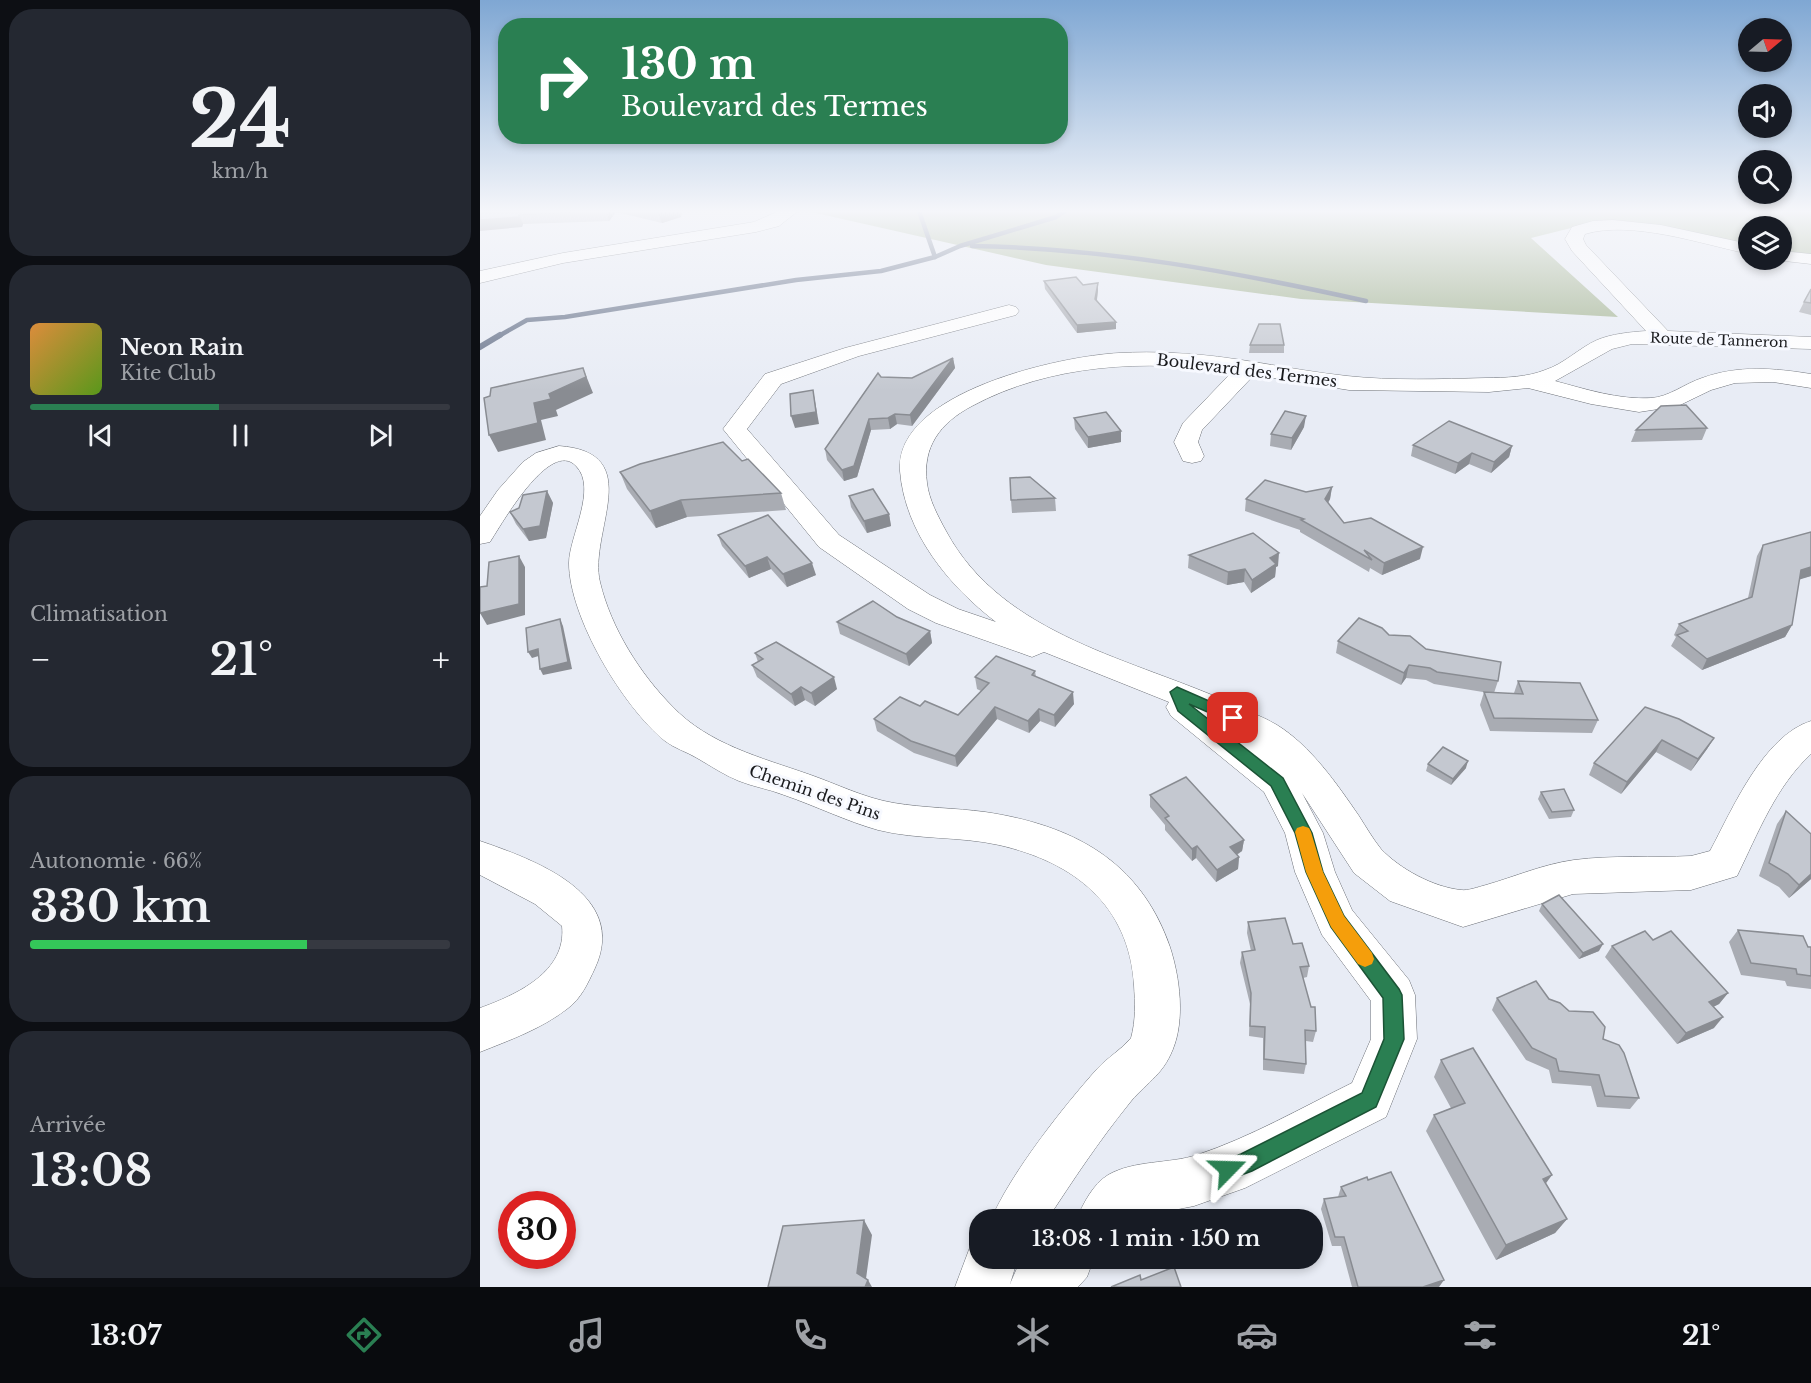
<!DOCTYPE html>
<html lang="fr">
<meta charset="utf-8">
<style>
:root{--surface:#171b24;--page:#242831;--text:#f1f3f6;--muted:#9ea1a6;--line:#363941;--accent:#2a7f52}
body{margin:0;font-family:"Libre Baskerville",serif;background:var(--page);color:var(--text);height:100vh;display:flex;flex-direction:column;font-size:22px;white-space:nowrap}
*{box-sizing:border-box;margin:0}
p{font-size:20px;color:var(--muted)}
.icon{flex:none;width:33px;height:33px;fill:none;stroke:currentColor;stroke-width:2;stroke-linecap:round;stroke-linejoin:round}
.map{position:relative;flex:1;overflow:hidden}
.panel{display:flex;flex-direction:column;gap:9px;padding:9px;background:#0d0f14;width:480px}
.panel>*{flex:none}
.hud{position:absolute;left:18px;top:18px;width:570px;height:126px;border-radius:24px;box-shadow:0 3px 9px #0003;background:#2a7f52;color:#fff;overflow:hidden}
.needle{width:39px;rotate:71deg}
.buttons{position:absolute;left:1258px;top:18px;display:grid;gap:12px}
.buttons a{display:grid;place-items:center;width:54px;height:54px;border-radius:50%;background:var(--surface);box-shadow:0 3px 9px #0003;font-size:30px}
.speed{position:absolute;left:18px;top:1191px;display:flex;gap:12px;font-size:30px;font-weight:700;text-align:center}
.speed>*{display:grid;place-content:center;width:78px;height:78px;border-radius:50%;background:var(--surface);box-shadow:0 3px 9px #0003;line-height:1}
.speed .limit{border:9px solid #d22;background:#fff;color:#111}
.pin{position:absolute;display:grid;place-items:center;width:51px;height:51px;color:#fff;margin:-26px;border-radius:12px;box-shadow:0 3px 9px #0006}
.me{position:absolute;width:66px;margin:-33px;rotate:68deg;stroke-linejoin:round;filter:drop-shadow(0 0 4px #0008)}
.turn{display:flex;align-items:center;gap:21px;height:126px;padding:0 24px;font-size:27px}
.turn .icon{width:78px;height:78px;stroke-width:2.5}
.turn b{display:block;font-size:42px;line-height:51px}
.big{font-size:45px;font-weight:600;line-height:1.1}
.panel .card{flex:1;display:flex;flex-direction:column;justify-content:center;gap:9px;min-width:0;padding:0 21px;border-radius:24px;background:var(--page)}
.panel .dial{align-items:center;gap:0}
.dial b{font-size:78px;line-height:1}
.song{display:flex;align-items:center;gap:18px}
.cover{width:72px;height:72px;border-radius:9px;background:linear-gradient(135deg,hsl(30 70% 55%),hsl(90 70% 35%))}
.played{height:6px;border-radius:3px;background:linear-gradient(90deg,var(--accent) 45%,var(--line) 45%)}
.keys{display:flex;justify-content:space-around;direction:ltr}
.heat{display:flex;justify-content:space-between;align-items:center;font-size:33px;direction:ltr}
.charge{height:9px;border-radius:4px;background:linear-gradient(90deg,#34c759 66%,var(--line) 0)}
.trip{position:absolute;left:489px;top:1209px;width:354px;height:60px;border-radius:24px;background:var(--surface);box-shadow:0 3px 9px #0003;font-weight:600;line-height:60px;text-align:center}
.menu{display:flex;height:96px;justify-content:space-around;align-items:center;background:#090b0e;color:var(--muted)}
.menu .icon{width:42px;height:42px}
.menu .current{color:var(--accent)}
.menu b{font-size:27px;color:var(--text)}
main{display:flex;flex:1;min-height:0}
.map>svg:first-child{display:block}
.forest{fill:#a0b18e}
.lines{fill:none;stroke-linecap:round;stroke-linejoin:round}
.stream-far1{stroke:#636f87;stroke-width:4.5}
.stream{stroke:#636f87;stroke-width:6}
.minor-casing{stroke:#6c7077;stroke-width:1}
.minor{fill:#fff;fill-rule:evenodd}
.wall{fill:#a9acb3}
.shaded-wall{fill:#898c92}
.building{fill:#c4c8d0;stroke:#898c92;stroke-width:1.5}
.route{fill:#2a7f52;stroke:#1b5335;stroke-width:1.5}
.slow{fill:#f59e0b}
.labels{text-anchor:middle;stroke-width:6;stroke-linejoin:round;paint-order:stroke}
.far-street-label{font-size:14px;fill:#191a1d;stroke:#f7f9ff}
.street-label{font-size:16px;fill:#191a1d;stroke:#f7f9ff}
</style>
<main>
<section class="panel">
<div class="card dial"><b>24</b><p>km/h</p></div>
<div class="card">
<div class="song"><i class="cover"></i><div><b>Neon Rain</b><p>Kite Club</p></div></div>
<div class="played"></div>
<div class="keys"><svg class="icon" aria-label="previous" viewBox="0 0 24 24"><path d="M18 5L8 12l10 7zM5 5v14"/></svg><svg class="icon" aria-label="pause" viewBox="0 0 24 24"><path d="M8 5v14M16 5v14"/></svg><svg class="icon" aria-label="next" viewBox="0 0 24 24"><path d="M6 5l10 7-10 7zM19 5v14"/></svg></div>
</div>
<div class="card"><p>Climatisation</p>
<div class="heat"><a>−</a><b class="big">21°</b><a>+</a></div>
</div>
<div class="card"><p>Autonomie · 66%</p><b class="big">330 km</b><div class="charge"></div></div>
<div class="card"><p>Arrivée</p><b class="big">13:08</b></div>
</section>
<div class="map">
<svg width="1331" height="1287" viewBox="0 0 1331 1287">
<rect width="100%" height="100%" fill="#e8ecf5"/>
<polygon class="forest" points="327,211 1331,211 1331,258 1302,253 1302,226 1269,226 1269,247 1123,220 1051,238 1138,317 821,299 566,265"/>
<g class="lines">
<g class="stream-far1">
<polyline points="439,211 455,257"/>
<path d="M492,246C626,248 755,272 886,301"/>
<polyline points="17,337 47,320 85,317 316,280 401,271 455,257 480,246 576,217 585,211"/>
</g>
<polyline class="stream" points="0,347 20,335"/>
<defs>
<g id="minor">
<polygon points="299,211 318,211 299,226 276,232 83,263 0,283 0,271 83,253 274,222"/>
<path d="M1133,220L1181,225L1269,244V254C1222,244 1151,220 1105,234L1103,239L1106,245L1188,331L1331,337V349L1152,344L1132,349L1075,381C1105,389 1139,400 1171,398C1189,397 1204,384 1222,378C1258,365 1294,368 1331,374V388L1293,382L1255,383L1231,390L1198,406L1159,412L1111,404L1048,388L1009,392L869,390L774,375L722,430L718,442L724,456L721,461L712,463L703,461L694,442L703,423L752,372C666,359 570,364 492,406C460,423 442,447 447,483C449,500 458,516 466,531C523,637 655,659 755,705C769,712 784,717 797,725C831,746 857,784 879,816C886,827 893,839 901,849C920,869 953,887 981,890C988,891 998,887 1006,885C1034,877 1064,864 1094,860C1132,855 1173,858 1211,856L1230,851C1252,810 1283,736 1331,721V754C1296,786 1278,833 1257,876L1211,890L1093,894L983,927L910,901L874,873L822,793L843,833L855,872L872,910L929,980L935,995L937,1039L906,1117L765,1188L714,1206L658,1217L656,1220H596C603,1204 613,1184 628,1175C654,1160 689,1164 717,1155C771,1137 821,1108 872,1083L891,1039V1001L842,935L815,872L805,833L784,792L691,716L686,707L689,702L564,652L552,657L541,653L456,623L428,609L339,547L243,429L285,374L365,348L529,305L536,307L539,311L536,315L379,356L301,384L267,429L359,535L450,595L478,609L516,622C469,586 425,533 420,471C414,392 581,356 639,353C657,352 676,352 694,353C752,355 809,370 867,376C912,381 961,379 1006,378C1025,378 1048,377 1065,370C1084,364 1099,348 1117,340C1131,334 1150,332 1166,331L1092,251L1085,239L1092,227L1113,221Z"/>
<polygon points="1302,251 1331,254 1331,264 1296,260 1302,260"/>
<path d="M79,446C168,452 108,533 120,582C131,628 160,674 193,707C228,744 282,758 328,774C357,784 384,798 414,803C444,808 475,808 505,812C592,825 660,860 690,947C700,978 705,1019 693,1049C682,1077 665,1083 648,1105C619,1141 593,1180 567,1220H511C530,1174 584,1106 617,1069C628,1057 641,1050 651,1038C656,1020 655,1003 654,985C649,905 594,862 519,845C479,836 438,840 398,830C366,821 336,806 304,795C289,789 274,787 259,781C244,775 231,766 217,758C207,752 194,748 185,741C143,707 89,617 89,563C89,537 118,488 96,466C70,438 21,525 10,542L0,544V516L18,490L43,462L56,453Z"/>
<path d="M0,841C55,860 149,894 115,968C108,983 101,999 87,1009C61,1029 30,1040 0,1052V1008C36,995 87,972 82,926L55,904L0,875Z"/>
<polygon points="500,1237 500,1258 538,1258 530,1284 537,1268 549,1258 614,1258 607,1277 598,1287 475,1287 493,1239"/>
</g>
</defs>
<use href="#minor" class="minor-casing"/>
<use href="#minor" class="minor"/>
</g>
<g class="wall">
<polygon points="0,211 202,211 201,217 182,223 136,212 129,221 43,224 42,227"/>
<polygon points="564,281 603,285 618,283 618,290 617,300 636,329 597,333 565,289"/>
<polygon points="1331,289 1331,315 1319,312 1324,302"/>
<polygon points="770,345 804,345 804,353 769,353"/>
<polygon points="473,358 475,368 432,426 417,424 410,429 391,430 377,477 364,481 347,460 345,449 401,377 432,378"/>
<polygon points="594,418 641,442 608,448 595,429"/>
<polygon points="824,427 811,450 790,446 791,434"/>
<polygon points="1227,428 1222,440 1151,442 1156,430"/>
<polygon points="933,445 1032,446 1029,457 1011,473 989,464 975,474 931,456"/>
<polygon points="262,461 301,493 306,510 207,517 176,528 147,489 140,472"/>
<polygon points="852,487 850,499 848,503 864,523 940,559 902,575 890,568 889,572 820,532 820,530 765,511 766,499 826,492"/>
<polygon points="67,491 73,503 66,538 49,541 36,524 30,512 39,508"/>
<polygon points="369,496 409,514 411,526 387,533 371,507"/>
<polygon points="575,498 576,511 532,513 531,500"/>
<polygon points="1331,532 1331,576 1319,579 1312,625 1305,637 1222,670 1191,646 1196,637 1194,635 1199,624 1268,598 1277,556 1283,545"/>
<polygon points="238,535 336,575 307,587 291,569 269,578 242,546"/>
<polygon points="709,555 798,566 796,567 795,577 771,593 764,582 747,585 708,568"/>
<polygon points="417,617 450,631 452,643 429,666 360,634 357,622"/>
<polygon points="909,635 946,649 1018,681 1014,693 1034,693 1038,681 1118,720 1112,733 1010,731 1000,705 1004,692 1009,693 954,684 946,680 926,678 921,685 856,653 858,641"/>
<polygon points="275,653 357,689 335,706 325,700 315,706 277,677 272,665 278,662"/>
<polygon points="555,671 556,677 594,704 575,727 560,721 549,733 517,719 477,767 434,753 397,731 394,719 440,706 478,715 501,691 497,689 495,677"/>
<polygon points="1165,707 1234,738 1227,749 1211,771 1176,752 1141,794 1109,775 1114,763"/>
<polygon points="948,764 986,768 971,785 946,771"/>
<polygon points="1061,792 1094,810 1091,817 1069,819 1058,799"/>
<polygon points="670,795 764,840 762,851 757,855 759,857 758,869 736,882 716,858 712,861 685,830 685,825 670,807"/>
<polygon points="1306,811 1331,879 1309,898 1299,887 1279,876 1297,824"/>
<polygon points="1062,904 1119,951 1099,959 1059,911"/>
<polygon points="768,922 813,944 829,966 827,977 823,978 836,1031 833,1042 826,1041 826,1064 824,1074 783,1070 783,1038 769,1036 770,1004 760,963 762,952 771,951 767,933"/>
<polygon points="1258,930 1331,947 1331,989 1307,986 1305,981 1261,975 1249,942"/>
<polygon points="1173,940 1248,993 1239,1004 1233,1007 1234,1028 1197,1044 1125,957 1132,946"/>
<polygon points="1017,998 1069,999 1123,1039 1159,1098 1150,1109 1117,1107 1111,1086 1072,1083 1069,1070 1046,1060 1012,1010"/>
<polygon points="961,1060 1066,1184 1087,1219 1075,1233 1016,1260 946,1131 954,1115 971,1108 954,1077"/>
<polygon points="861,1187 959,1287 872,1287 861,1246 852,1246 841,1209 844,1199 858,1197"/>
</g>
<g class="shaded-wall">
<polygon points="126,211 135,211 136,212 129,221"/>
<polygon points="185,211 202,211 201,217 182,223 178,213"/>
<polygon points="39,215 43,224 42,227 0,231 0,220"/>
<polygon points="618,283 618,290 616,306 615,299"/>
<polygon points="636,322 636,329 597,333 597,325"/>
<polygon points="473,358 475,368 432,426 430,415"/>
<polygon points="103,368 113,393 76,410 78,416 61,420 66,440 18,452 9,435 54,403 69,394"/>
<polygon points="333,390 339,424 315,428 311,416"/>
<polygon points="415,414 417,424 410,429 408,418"/>
<polygon points="826,416 824,427 811,450 812,438"/>
<polygon points="389,419 391,430 377,477 364,481 362,470"/>
<polygon points="641,431 641,442 608,448 608,437"/>
<polygon points="1032,446 1029,457 1011,473 1014,462"/>
<polygon points="992,453 989,464 975,474 978,463"/>
<polygon points="852,487 850,499 843,511 845,499"/>
<polygon points="67,491 73,503 66,538 49,541 43,529"/>
<polygon points="201,500 207,517 176,528 170,511"/>
<polygon points="409,514 411,526 387,533 384,521"/>
<polygon points="943,547 940,559 902,575 904,563"/>
<polygon points="799,553 798,566 796,567 795,577 771,593 772,580 790,558"/>
<polygon points="39,556 45,567 45,615 7,625 0,613"/>
<polygon points="287,557 291,569 269,578 265,566"/>
<polygon points="332,563 336,575 307,587 303,574"/>
<polygon points="1331,567 1331,576 1315,581 1321,570"/>
<polygon points="765,569 764,582 747,585 748,572"/>
<polygon points="80,619 83,626 92,669 63,675 60,669"/>
<polygon points="1312,625 1305,637 1222,670 1227,659"/>
<polygon points="450,631 452,643 429,666 426,654"/>
<polygon points="58,649 62,655 52,658 48,652"/>
<polygon points="929,665 926,678 921,685 924,673"/>
<polygon points="354,677 357,689 335,706 331,693"/>
<polygon points="321,687 325,700 315,706 311,694"/>
<polygon points="593,692 594,704 575,727 574,715"/>
<polygon points="515,707 517,719 477,767 475,756"/>
<polygon points="559,709 560,721 549,733 548,721"/>
<polygon points="1234,738 1227,749 1211,771 1218,759"/>
<polygon points="1182,740 1176,752 1141,794 1147,782"/>
<polygon points="988,761 986,768 971,785 973,779"/>
<polygon points="764,840 762,851 749,859 750,847"/>
<polygon points="717,846 716,858 712,861 712,849"/>
<polygon points="759,857 758,869 736,882 737,870"/>
<polygon points="1331,874 1331,879 1309,898 1319,885"/>
<polygon points="1123,944 1119,951 1099,959 1103,953"/>
<polygon points="1248,993 1239,1004 1221,1013 1229,1002"/>
<polygon points="1243,1017 1234,1028 1197,1044 1206,1033"/>
<polygon points="1072,1175 1061,1190 1063,1179"/>
<polygon points="1087,1219 1075,1233 1016,1260 1026,1245"/>
<polygon points="384,1220 392,1235 385,1286 388,1280 392,1287 385,1287 377,1273"/>
<polygon points="964,1280 959,1287 943,1287"/>
</g>
<g class="building">
<polygon points="0,211 116,211 39,215 38,217 0,220"/>
<polygon points="170,211 185,211 178,213"/>
<polygon points="596,277 603,285 618,283 615,299 636,322 597,325 564,281"/>
<polygon points="1331,289 1331,303 1324,302"/>
<polygon points="779,324 800,324 804,345 770,345"/>
<polygon points="473,358 430,415 415,414 408,418 389,419 374,466 362,470 345,449 398,373 401,377 432,378"/>
<polygon points="103,368 106,377 69,394 71,399 54,403 58,423 9,435 4,398 10,396 11,388"/>
<polygon points="333,390 336,412 311,416 310,394"/>
<polygon points="1206,405 1227,428 1156,430 1181,406"/>
<polygon points="805,411 826,416 812,438 791,434"/>
<polygon points="626,412 641,431 608,437 594,418"/>
<polygon points="969,421 1032,446 1014,462 992,453 978,463 933,445"/>
<polygon points="243,442 262,461 268,459 301,493 201,500 170,511 140,472 160,464"/>
<polygon points="550,477 575,498 531,500 530,478"/>
<polygon points="785,480 826,492 852,487 845,499 864,523 891,518 943,547 904,563 884,550 892,560 821,520 824,519 766,499"/>
<polygon points="393,489 409,514 384,521 369,496"/>
<polygon points="67,491 60,526 43,529 30,512 39,508 43,495"/>
<polygon points="288,515 332,563 303,574 287,557 265,566 238,535"/>
<polygon points="1331,532 1331,567 1321,570 1312,625 1227,659 1197,635 1208,631 1199,624 1272,597 1283,545"/>
<polygon points="773,533 799,553 790,558 796,564 772,580 765,569 748,572 709,555"/>
<polygon points="39,556 39,604 0,613 0,587 7,586 9,562"/>
<polygon points="393,601 417,617 450,631 426,654 357,622"/>
<polygon points="879,618 902,628 909,635 930,636 946,649 1021,662 1018,681 957,672 950,668 929,665 924,673 858,641"/>
<polygon points="80,619 88,662 60,669 58,649 48,652 46,628"/>
<polygon points="296,642 354,677 331,693 321,687 311,694 272,665 283,659 275,653"/>
<polygon points="516,656 555,671 552,675 593,692 574,715 559,709 548,721 515,707 475,756 431,741 394,719 420,697 440,706 445,701 478,715 509,683 495,677"/>
<polygon points="1038,681 1100,683 1118,720 1014,718 1004,692 1043,694"/>
<polygon points="1165,707 1199,719 1234,738 1218,759 1182,740 1147,782 1114,763"/>
<polygon points="963,747 988,761 973,779 948,764"/>
<polygon points="706,777 764,840 750,847 759,857 737,870 717,846 712,849 685,818 689,816 670,795"/>
<polygon points="1084,789 1094,810 1072,812 1061,792"/>
<polygon points="1306,811 1331,834 1331,874 1319,885 1308,874 1289,863"/>
<polygon points="1079,895 1123,944 1103,953 1062,904"/>
<polygon points="805,918 813,944 822,943 829,966 820,967 831,1007 835,1007 836,1031 825,1030 826,1064 784,1059 785,1027 770,1026 771,993 762,952 775,950 768,922"/>
<polygon points="1258,930 1323,936 1328,947 1331,947 1331,976 1317,974 1316,969 1271,963"/>
<polygon points="1165,931 1173,940 1191,931 1248,993 1229,1002 1243,1017 1206,1033 1132,946"/>
<polygon points="1056,981 1069,999 1080,1003 1089,1011 1113,1012 1125,1027 1123,1039 1139,1045 1144,1053 1159,1098 1125,1096 1119,1075 1079,1071 1076,1059 1052,1048 1017,998"/>
<polygon points="993,1048 1072,1175 1063,1179 1087,1219 1026,1245 954,1115 985,1103 961,1060"/>
<polygon points="911,1172 964,1280 943,1287 878,1287 864,1237 855,1237 844,1199 866,1196 861,1187 887,1177 888,1180"/>
<polygon points="384,1220 377,1273 388,1280 385,1287 288,1287 303,1226"/>
<polygon points="694,1267 701,1287 631,1287 660,1275 661,1280"/>
</g>
<linearGradient id="sky" x2="0" y2="1"><stop stop-color="#7fa7d3"/><stop offset="0.54" stop-color="#f5f6fa"/><stop offset="1" stop-color="#f5f6fa" stop-opacity="0"/></linearGradient>
<rect width="1331" height="391" fill="url(#sky)"/>
<polygon class="route" points="697,687 759,714 761,718 759,722 753,723 709,704 803,778 832,833 843,872 864,916 919,989 922,995 924,1039 896,1107 772,1171 748,1180 740,1177 737,1169 740,1162 761,1154 882,1093 904,1039 903,998 851,927 826,872 815,833 791,786 698,711 690,692"/>
<polygon class="slow" points="823,826 829,828 831,832 843,872 864,916 892,953 894,959 892,964 885,967 878,964 851,927 826,872 815,832 817,828"/>
<g class="labels">
<g class="far-street-label">
<text transform="translate(1239 340) rotate(2)" y="5">Route de Tanneron</text>
</g>
<g class="street-label">
<text transform="translate(767 370) rotate(7)" y="6">Boulevard des Termes</text>
<text transform="translate(335 792) rotate(19)" y="6">Chemin des Pins</text>
</g>
</g>
</svg>
<div class="buttons">
<a><svg class="needle" viewBox="-14 -14 28 28"><path d="M0-13l5 13h-10z" fill="#e53935"/><path d="M0 13l5-13h-10z" fill="#9ea1a6"/></svg></a>
<a><svg class="icon" aria-label="sound" viewBox="0 0 24 24"><path d="M4 9h4l5-4v14l-5-4H4zM17 9q2 3 0 6"/></svg></a>
<a><svg class="icon" aria-label="search" viewBox="0 0 24 24"><circle cx="10" cy="10" r="6"/><path d="M15 15l6 6"/></svg></a>
<a><svg class="icon" aria-label="layers" viewBox="0 0 24 24"><path d="M12 4l9 5-9 5-9-5zM3 14l9 5 9-5"/></svg></a>
</div>
<div class="speed"><div class="limit">30</div></div>
<div class="pin" style="left:753px;top:718px;background:#d93025"><svg class="icon" aria-label="arrive" viewBox="0 0 24 24"><path d="M6 21V4h12l-3 4 3 4H6"/></svg></div>
<svg class="me" style="left:748px;top:1169px" viewBox="-20 -20 40 40"><path d="M0-17L14 15 0 8-14 15z" fill="#2a7f52" stroke="#fff" stroke-width="4"/></svg>
<div class="trip">13:08 · 1 min · 150 m</div>
<div class="hud">
<div class="turn"><svg class="icon" aria-label="right" viewBox="0 0 24 24"><path d="M7 20v-9h11M14 6l5 5-5 5"/></svg><div><b>130 m</b>Boulevard des Termes</div></div>
</div>
</div>
</main>
<nav class="menu">
<b>13:07</b>
<svg class="icon current" aria-label="directions" viewBox="0 0 24 24"><path d="M12 3l9 9-9 9-9-9zM9 14v-3h6M13 9l2 2-2 2"/></svg>
<svg class="icon" aria-label="music" viewBox="0 0 24 24"><path d="M9 18V5l10-2v13"/><circle cx="6" cy="18" r="3"/><circle cx="16" cy="16" r="3"/></svg>
<svg class="icon" aria-label="phone" viewBox="0 0 24 24"><path d="M5 4h4l2 5-3 2q2 4 5 5l2-3 5 2v4C11 20 4 13 5 4z"/></svg>
<svg class="icon" aria-label="climate" viewBox="0 0 24 24"><path d="M12 3v18M4 7l16 10M4 17L20 7"/></svg>
<svg class="icon" aria-label="car" viewBox="0 0 24 24"><path d="M5 17H2v-5l4-1 3-4h7l3 4 3 1v5h-3M9 17h6M6 11h13"/><circle cx="7" cy="17" r="2"/><circle cx="17" cy="17" r="2"/></svg>
<svg class="icon" aria-label="filters" viewBox="0 0 24 24"><path d="M4 7h16M4 17h16"/><circle cx="9" cy="7" r="2"/><circle cx="15" cy="17" r="2"/></svg>
<b>21°</b>
</nav>
